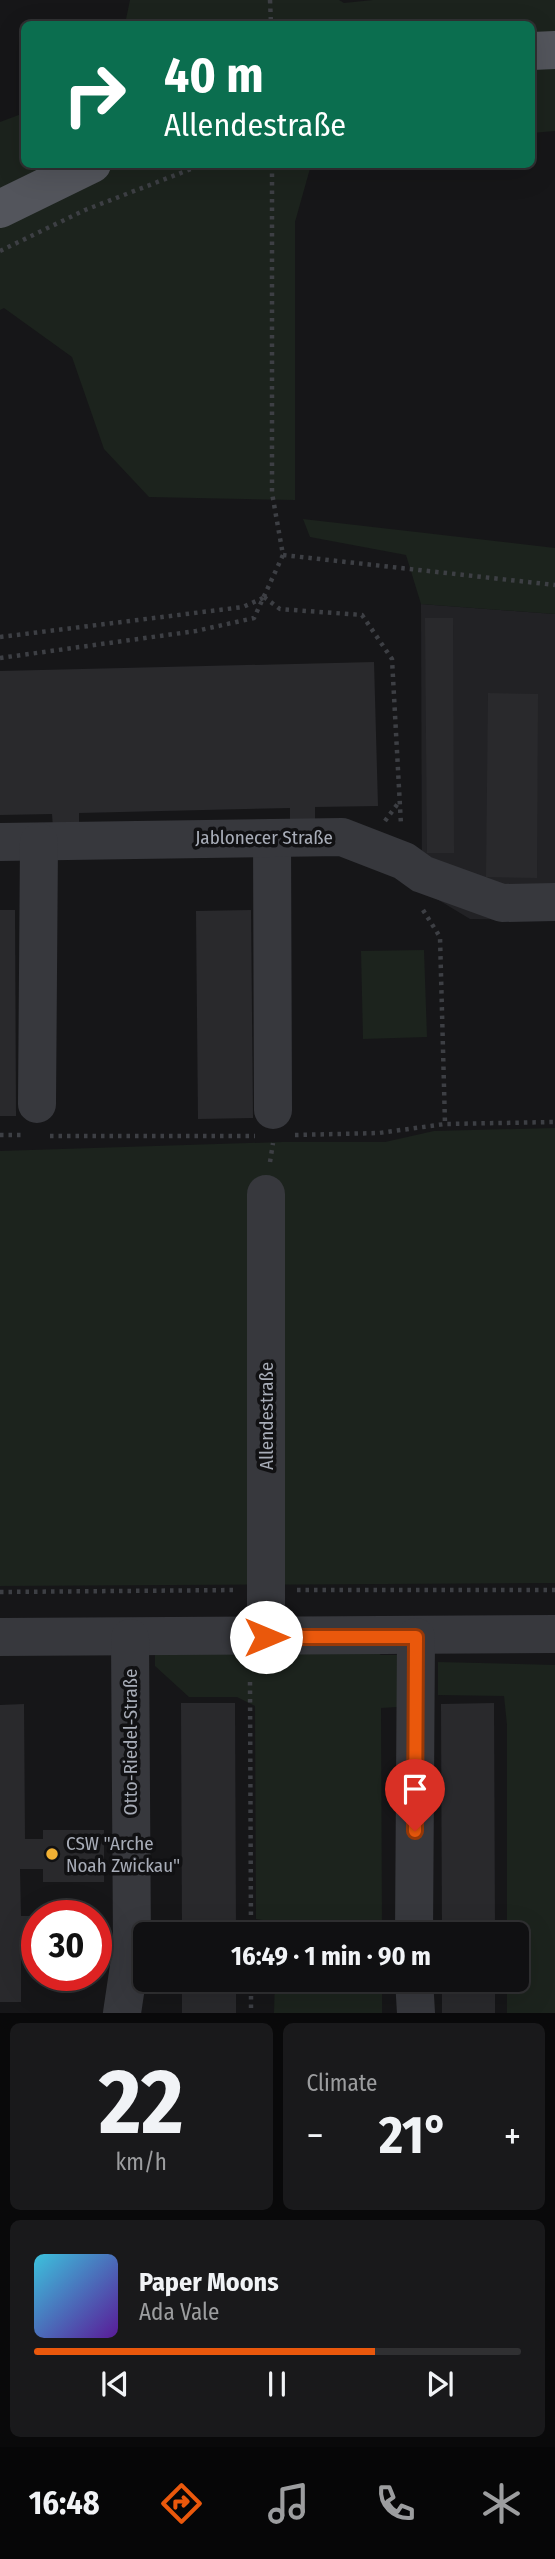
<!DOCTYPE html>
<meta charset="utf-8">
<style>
:root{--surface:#101012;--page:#19191b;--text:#f1f3f6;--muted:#9c9d9f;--line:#303032;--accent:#ea580c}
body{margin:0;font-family:"Fira Sans Condensed",sans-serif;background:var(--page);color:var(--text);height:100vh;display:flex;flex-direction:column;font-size:26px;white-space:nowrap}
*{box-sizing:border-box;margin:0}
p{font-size:23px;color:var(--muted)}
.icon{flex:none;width:38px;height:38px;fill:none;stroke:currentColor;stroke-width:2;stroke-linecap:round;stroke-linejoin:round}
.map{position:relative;height:2013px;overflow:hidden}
.panel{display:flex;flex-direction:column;gap:10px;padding:10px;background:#09090a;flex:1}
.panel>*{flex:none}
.hud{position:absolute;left:21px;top:21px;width:514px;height:147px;border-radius:10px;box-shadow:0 7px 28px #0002,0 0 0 2px var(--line);background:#0b6e4f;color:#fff;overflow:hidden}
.speed{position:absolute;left:21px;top:1900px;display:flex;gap:14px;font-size:35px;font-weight:700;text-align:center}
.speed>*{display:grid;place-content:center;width:91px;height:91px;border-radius:50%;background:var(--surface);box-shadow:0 7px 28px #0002,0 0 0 2px var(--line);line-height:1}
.speed .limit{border:10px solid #d22;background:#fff;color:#111}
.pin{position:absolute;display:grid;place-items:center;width:60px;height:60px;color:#fff;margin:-72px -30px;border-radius:50% 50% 50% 0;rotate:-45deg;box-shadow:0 0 7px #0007}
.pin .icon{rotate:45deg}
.me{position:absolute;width:77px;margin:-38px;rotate:90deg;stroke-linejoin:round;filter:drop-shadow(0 0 5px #0008)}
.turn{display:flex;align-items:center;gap:24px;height:147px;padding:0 28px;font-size:32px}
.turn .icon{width:91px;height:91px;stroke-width:2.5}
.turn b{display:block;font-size:49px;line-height:60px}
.big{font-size:52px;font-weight:700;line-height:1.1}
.panel .tile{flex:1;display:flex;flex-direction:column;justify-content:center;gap:10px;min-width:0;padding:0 24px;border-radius:10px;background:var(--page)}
.panel .dial{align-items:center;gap:0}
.dial b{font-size:91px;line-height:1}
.song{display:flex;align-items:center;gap:21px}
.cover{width:84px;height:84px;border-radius:10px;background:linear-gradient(135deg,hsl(190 70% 55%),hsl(270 70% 35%))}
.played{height:7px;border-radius:4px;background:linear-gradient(90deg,var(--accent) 70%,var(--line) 70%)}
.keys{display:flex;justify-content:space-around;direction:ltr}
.heat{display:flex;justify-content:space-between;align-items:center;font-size:38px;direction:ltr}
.panel .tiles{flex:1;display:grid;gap:10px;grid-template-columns:1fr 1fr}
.tile:last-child{grid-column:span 2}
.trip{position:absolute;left:133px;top:1922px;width:396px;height:70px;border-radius:10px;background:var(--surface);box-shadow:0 7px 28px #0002,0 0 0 2px var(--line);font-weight:700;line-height:70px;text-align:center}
.menu{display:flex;height:112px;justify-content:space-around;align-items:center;background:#060607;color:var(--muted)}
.menu .icon{width:49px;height:49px}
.menu .active{color:var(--accent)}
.menu b{font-size:32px;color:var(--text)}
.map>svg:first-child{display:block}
.built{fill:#222225}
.green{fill:#1c231d}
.building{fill:#29292c}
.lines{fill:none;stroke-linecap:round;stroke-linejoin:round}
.path{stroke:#3d3f44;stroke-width:4.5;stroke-dasharray:3.5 5;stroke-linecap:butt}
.minor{stroke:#37383d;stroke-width:38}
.major{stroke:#53555c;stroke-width:38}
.route-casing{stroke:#983908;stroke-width:18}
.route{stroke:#ea580c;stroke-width:12}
.poi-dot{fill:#f2b134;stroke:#111113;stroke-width:2.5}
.labels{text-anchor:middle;stroke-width:7;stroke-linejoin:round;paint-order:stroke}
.street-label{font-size:19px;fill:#a8adb8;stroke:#111113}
.poi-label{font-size:19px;fill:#a8adb8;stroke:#111113;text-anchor:start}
</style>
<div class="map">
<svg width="555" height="2013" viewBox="0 0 555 2013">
<rect width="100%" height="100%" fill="#161618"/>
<polygon class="built" points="421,604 555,614 555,920 470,919 422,890"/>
<g class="green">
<polygon points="130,0 339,0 344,3 373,0 555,0 555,131 532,133 532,24 125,24"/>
<polygon points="24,113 24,164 311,165 295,222 295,500 149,497 104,449 72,357 4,308 0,310 0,122"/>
<polygon points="303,519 555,548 555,614 421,604 406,555 310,537"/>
<polygon points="424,950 427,1037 363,1039 361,951"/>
<polygon points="555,1128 555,1583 0,1586 0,1151 283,1142 385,1142 434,1131"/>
<polygon points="367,1645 381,1655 397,1655 397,1707 381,1708 382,1934 299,1934 297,1925 256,1919 255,1706 237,1697 189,1697 155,1666 155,1648"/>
<polygon points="438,1662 555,1665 555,2013 507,2013 507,1979 516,1979 516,1934 507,1934 507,1725 504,1696 438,1695"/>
<polygon points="275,1979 382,1979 382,2013 274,2013"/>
</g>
<g class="building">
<polygon points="425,618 453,618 454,853 427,853"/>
<polygon points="374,662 378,806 315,807 315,821 290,821 290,808 79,813 79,827 53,828 52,814 0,815 0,671"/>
<polygon points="488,693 538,694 537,878 486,877"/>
<polygon points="0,910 15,910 16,1116 0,1116"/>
<polygon points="251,910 253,1118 198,1119 196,911"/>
<polygon points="181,1703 235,1703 236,1934 182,1934"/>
<polygon points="494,1703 495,1934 442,1934 441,1704"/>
<polygon points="24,1704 25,1839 43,1839 43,1830 104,1830 104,1882 43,1882 43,1869 20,1869 21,1916 37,1916 37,1950 21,1951 21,2002 0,2002 0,1705"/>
<rect x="182" y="1979" width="54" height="34"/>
<rect x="442" y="1979" width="53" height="34"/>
</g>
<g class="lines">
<g class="path">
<polyline points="270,0 271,24"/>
<polyline points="0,251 85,210 204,164"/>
<polyline points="283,555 555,585"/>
<polyline points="264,597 280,609 362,615 392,659 401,825"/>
<polyline points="0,637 243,607 263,598"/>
<polyline points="0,658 196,631 254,618 283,555 272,493 272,164"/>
<polyline points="385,821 399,802"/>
<polyline points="423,910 440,937 445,1124"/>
<polyline points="0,1135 24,1135"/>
<polyline points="295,1135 379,1133 445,1124 555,1122"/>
<polyline points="50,1136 255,1136"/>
<polyline points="270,1162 273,1143"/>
<polyline points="297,1590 555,1590"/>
<polyline points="0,1592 236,1590"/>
<polyline points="250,1682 251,1934"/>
<polyline points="251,1979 251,2013"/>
</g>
<g class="minor">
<polyline points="272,838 273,1110"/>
<polyline points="0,842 342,837 404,861 422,874 502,903 555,902"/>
<polyline points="37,1104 39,842"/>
<polyline points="266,1194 266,1637"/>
<polyline points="0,1637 555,1634"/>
<polyline points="414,1934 416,1637"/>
<polyline points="414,1979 416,2013"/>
<polyline points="122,2013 132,1946 130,1638"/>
</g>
<g class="major">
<polyline points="532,51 555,50"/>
<polyline points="0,209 92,164"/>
</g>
</g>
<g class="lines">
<defs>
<polyline id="route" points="266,1637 416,1637 415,1831"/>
</defs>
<use href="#route" class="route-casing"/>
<use href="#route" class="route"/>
</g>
<circle class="poi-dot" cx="52" cy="1854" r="7"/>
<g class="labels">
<g class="street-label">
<text x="264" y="844">Jablonecer Straße</text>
<text transform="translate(266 1416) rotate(-90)" y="7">Allendestraße</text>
<text transform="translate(130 1742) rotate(-90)" y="7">Otto-Riedel-Straße</text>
</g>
<g class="poi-label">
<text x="66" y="1850">CSW "Arche<tspan x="66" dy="22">Noah Zwickau"</tspan></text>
</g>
</g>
</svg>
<div class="speed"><div class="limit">30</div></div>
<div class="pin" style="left:415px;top:1831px;background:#d93025"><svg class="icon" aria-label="arrive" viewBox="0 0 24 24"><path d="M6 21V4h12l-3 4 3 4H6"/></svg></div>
<svg class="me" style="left:266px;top:1637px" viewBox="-20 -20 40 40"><circle r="19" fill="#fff"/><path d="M0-13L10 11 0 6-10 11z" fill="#ea580c"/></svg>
<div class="trip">16:49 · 1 min · 90 m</div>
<div class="hud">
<div class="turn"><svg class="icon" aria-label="right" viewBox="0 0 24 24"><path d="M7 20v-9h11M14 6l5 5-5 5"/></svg><div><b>40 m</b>Allendestraße</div></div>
</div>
</div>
<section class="panel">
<div class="tiles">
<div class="tile dial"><b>22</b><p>km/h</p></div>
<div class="tile"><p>Climate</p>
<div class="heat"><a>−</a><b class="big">21°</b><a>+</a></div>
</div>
<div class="tile">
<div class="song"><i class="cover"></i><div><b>Paper Moons</b><p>Ada Vale</p></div></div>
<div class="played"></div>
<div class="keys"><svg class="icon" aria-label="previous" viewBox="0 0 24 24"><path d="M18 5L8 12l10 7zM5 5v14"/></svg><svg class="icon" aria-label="pause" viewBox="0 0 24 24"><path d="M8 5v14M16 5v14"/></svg><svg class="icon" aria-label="next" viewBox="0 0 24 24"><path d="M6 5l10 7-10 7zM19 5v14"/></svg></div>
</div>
</div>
</section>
<nav class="menu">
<b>16:48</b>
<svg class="icon active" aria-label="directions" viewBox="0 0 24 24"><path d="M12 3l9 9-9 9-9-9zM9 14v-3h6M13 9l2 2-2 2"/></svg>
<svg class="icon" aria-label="music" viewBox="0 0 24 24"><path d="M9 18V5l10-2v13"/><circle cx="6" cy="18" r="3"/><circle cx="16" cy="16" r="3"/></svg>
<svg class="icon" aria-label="phone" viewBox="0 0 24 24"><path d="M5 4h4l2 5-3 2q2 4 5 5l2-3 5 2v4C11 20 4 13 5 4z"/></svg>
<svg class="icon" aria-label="climate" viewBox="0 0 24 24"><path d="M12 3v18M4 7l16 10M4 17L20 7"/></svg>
</nav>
